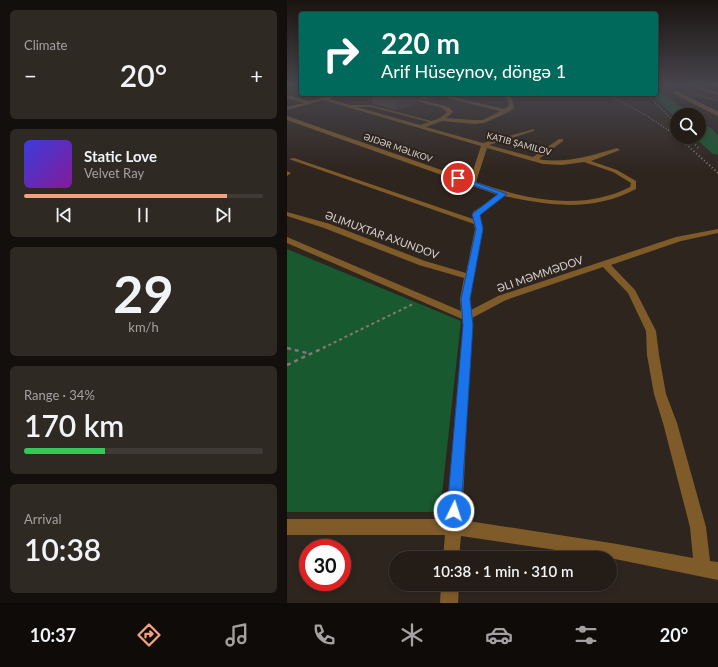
<!DOCTYPE html>
<meta charset="utf-8">
<style>
:root{--surface:#231c17;--page:#2f2924;--text:#f1f3f6;--muted:#a3a1a1;--line:#403a36;--accent:#f2a07e}
body{margin:0;font-family:Lato,sans-serif;background:var(--page);color:var(--text);height:100vh;display:flex;flex-direction:column;font-size:15px;white-space:nowrap}
*{box-sizing:border-box;margin:0}
p{font-size:13px;color:var(--muted)}
.icon{flex:none;width:22px;height:22px;fill:none;stroke:currentColor;stroke-width:2;stroke-linecap:round;stroke-linejoin:round}
.map{position:relative;flex:1;overflow:hidden}
.drawer{display:flex;flex-direction:column;gap:10px;padding:10px;background:#130f0d;width:287px}
.drawer>*{flex:none}
.top-card{position:absolute;left:12px;top:12px;width:359px;height:84px;border-radius:4px;box-shadow:0 2px 6px #0003,0 0 0 1px var(--line);background:#00695c;color:#fff;overflow:hidden}
.tools{position:absolute;left:383px;top:108px;display:grid;gap:8px}
.tools a{display:grid;place-items:center;width:36px;height:36px;border-radius:50%;background:var(--surface);box-shadow:0 2px 6px #0003,0 0 0 1px var(--line);font-size:20px}
.speed{position:absolute;left:12px;top:539px;display:flex;gap:8px;font-size:20px;font-weight:700;text-align:center}
.speed>*{display:grid;place-content:center;width:52px;height:52px;border-radius:50%;background:var(--surface);box-shadow:0 2px 6px #0003,0 0 0 1px var(--line);line-height:1}
.speed .limit{border:6px solid #d22;background:#fff;color:#111}
.pin{position:absolute;display:grid;place-items:center;width:34px;height:34px;color:#fff;margin:-17px;border:2px solid #fff;border-radius:50%;box-shadow:0 1px 4px #0007}
.me{position:absolute;width:44px;margin:-22px;rotate:4deg;stroke-linejoin:round;filter:drop-shadow(0 0 3px #0008)}
.turn{display:flex;align-items:center;gap:14px;height:84px;padding:0 16px;font-size:18px}
.turn .icon{width:52px;height:52px;stroke-width:2.5}
.turn b{display:block;font-size:28px;line-height:34px}
.big{font-size:30px;font-weight:600;line-height:1.1}
.drawer .card{flex:1;display:flex;flex-direction:column;justify-content:center;gap:6px;min-width:0;padding:0 14px;border-radius:6px;background:var(--page)}
.drawer .dial{align-items:center;gap:0}
.dial b{font-size:52px;line-height:1}
.song{display:flex;align-items:center;gap:12px}
.cover{width:48px;height:48px;border-radius:6px;background:linear-gradient(135deg,hsl(240 70% 55%),hsl(290 70% 35%))}
.played{height:4px;border-radius:2px;background:linear-gradient(90deg,var(--accent) 85%,var(--line) 85%)}
.keys{display:flex;justify-content:space-around;direction:ltr}
.heat{display:flex;justify-content:space-between;align-items:center;font-size:22px;direction:ltr}
.charge{height:6px;border-radius:3px;background:linear-gradient(90deg,#34c759 34%,var(--line) 0)}
.trip{position:absolute;left:102px;top:551px;width:228px;height:40px;border-radius:20px;background:var(--surface);box-shadow:0 2px 6px #0003,0 0 0 1px var(--line);font-weight:600;line-height:40px;text-align:center}
.dock{display:flex;height:64px;justify-content:space-around;align-items:center;background:#0e0b09;color:var(--muted)}
.dock .icon{width:28px;height:28px}
.dock .active{color:var(--accent)}
.dock b{font-size:18px;color:var(--text)}
main{display:flex;flex:1;min-height:0}
.map>svg:first-child{display:block}
.green{fill:#19592f}
.lines{fill:none;stroke-linecap:round;stroke-linejoin:round}
.path-far1{stroke:#837a75;stroke-width:2;stroke-dasharray:3 3;stroke-linecap:butt}
.path{stroke:#837a75;stroke-width:2.5;stroke-dasharray:4 4;stroke-linecap:butt}
.lane{fill:#7f5b2a;fill-rule:evenodd}
.street{fill:#7f5b2a;fill-rule:evenodd}
.secondary{fill:#b1761d;fill-rule:evenodd}
.rail-far1{stroke:#8a827d;stroke-width:1.5;stroke-dasharray:1 2;stroke-linecap:butt}
.rail{stroke:#8a827d;stroke-width:2;stroke-dasharray:1 2.5;stroke-linecap:butt}
.wall{fill:#4d453f}
.shaded-wall{fill:#3f3833}
.building{fill:#5a5049;stroke:#3f3833}
.route{fill:#1a73e8;stroke:#114b97}
.labels{text-anchor:middle;stroke-width:4;stroke-linejoin:round;paint-order:stroke}
.far-street-label{font-size:9px;fill:#d7d0cc;stroke:#2f251f}
.street-label{font-size:11px;fill:#d7d0cc;stroke:#2f251f}
</style>
<main>
<section class="drawer">
<div class="card"><p>Climate</p>
<div class="heat"><a>−</a><b class="big">20°</b><a>+</a></div>
</div>
<div class="card">
<div class="song"><i class="cover"></i><div><b>Static Love</b><p>Velvet Ray</p></div></div>
<div class="played"></div>
<div class="keys"><svg class="icon" aria-label="previous" viewBox="0 0 24 24"><path d="M18 5L8 12l10 7zM5 5v14"/></svg><svg class="icon" aria-label="pause" viewBox="0 0 24 24"><path d="M8 5v14M16 5v14"/></svg><svg class="icon" aria-label="next" viewBox="0 0 24 24"><path d="M6 5l10 7-10 7zM19 5v14"/></svg></div>
</div>
<div class="card dial"><b>29</b><p>km/h</p></div>
<div class="card"><p>Range · 34%</p><b class="big">170 km</b><div class="charge"></div></div>
<div class="card"><p>Arrival</p><b class="big">10:38</b></div>
</section>
<div class="map">
<svg width="431" height="603" viewBox="0 0 431 603">
<rect width="100%" height="100%" fill="#2f251f"/>
<g class="green">
<polygon points="369,89 387,101 389,105 409,112 409,115 390,115 390,119 364,94 369,94"/>
<polygon points="412,124 424,128 431,135 431,155 426,154 407,137 412,137"/>
<polygon points="0,249 174,321 153,512 0,512"/>
</g>
<g class="lines">
<polyline class="path-far1" points="36,348 126,304"/>
<g class="path">
<polyline points="0,348 24,354"/>
<polyline points="0,365 38,347"/>
</g>
<g class="lane">
<polygon points="404,86 409,86 431,93 431,95"/>
<polygon points="63,105 84,105 148,122 146,123 84,107 64,107"/>
</g>
<g class="street">
<polygon points="387,92 391,92 431,112 431,116 387,94"/>
<path d="M49,94H56L42,99L133,125L153,118L160,112L153,107L101,94H109L162,107L166,112L159,118L188,120H196L213,111L145,94H153L217,109L222,106L221,100L215,94H220L225,99L227,108L222,112L197,123L188,124L155,121L139,127L196,143L247,129V131L202,145L246,157L272,139H276V141L252,159L256,160C285,162 303,156 330,148L333,150L304,161L330,170L349,181V189C305,212 264,206 217,196L193,215L196,229L183,299L184,310L211,296L389,237L431,229V233L394,241L324,265L348,290L369,331L372,355L379,394L390,423L419,527L423,561L431,562V580L323,558L174,536L172,558H156L158,535H0V519H159L176,325L175,319L0,243V237L174,311L173,299L177,278L132,265L37,228L0,216V212L43,224L138,261L179,273L188,229L187,224L2,159L7,158L186,219V212L211,195L0,120V116L183,180L194,146L36,100L0,110V107L17,103L0,98V95L22,101ZM200,148L256,164L275,165L297,162L326,172L344,183L343,187C294,212 238,199 189,182ZM316,267L341,293L359,331L360,355L367,394L376,423L403,527L406,558L330,544L175,520L185,318L219,300Z"/>
<polygon points="0,171 4,173 0,176"/>
<polygon points="154,584 172,584 171,603 153,603"/>
</g>
<polygon class="secondary" points="428,86 431,86 431,88"/>
<g class="rail-far1">
<polyline points="378,86 431,112"/>
<polyline points="319,94 357,114 383,131"/>
<polyline points="360,94 390,125"/>
<polyline points="403,94 431,100"/>
</g>
<g class="rail">
<polyline points="381,130 390,136"/>
<polyline points="391,137 431,173"/>
<polyline points="401,137 413,150"/>
</g>
</g>
<polygon class="wall" points="84,94 149,94 149,97 140,100 130,98 131,103 110,110 86,104"/>
<g class="shaded-wall">
<polygon points="119,94 130,94 131,103 110,110 108,97"/>
<polygon points="139,94 149,94 149,97 140,100"/>
</g>
<polygon class="building" points="94,94 119,94 108,97"/>
<linearGradient id="sky" x2="0" y2="1"><stop stop-color="#1a1411"/><stop offset="0.5" stop-color="#47464d"/><stop offset="1" stop-color="#47464d" stop-opacity="0"/></linearGradient>
<rect width="431" height="171" fill="url(#sky)"/>
<polygon class="route" points="171,176 220,194 193,215 196,229 183,299 186,325 174,511 172,516 167,518 162,516 160,511 176,325 174,299 189,229 185,214 211,194 169,179 169,177"/>
<g class="labels">
<g class="far-street-label">
<text transform="translate(232 144) rotate(15)" y="3">KATIB ŞAMILOV</text>
<text transform="translate(111 148) rotate(19)" y="3">ƏJDƏR MƏLIKOV</text>
</g>
<g class="street-label">
<text transform="translate(95 235) rotate(20)" y="4">ƏLIMUXTAR AXUNDOV</text>
<text transform="translate(253 274) rotate(-19)" y="4">ƏLI MƏMMƏDOV</text>
</g>
</g>
</svg>
<div class="tools">
<a><svg class="icon" aria-label="search" viewBox="0 0 24 24"><circle cx="10" cy="10" r="6"/><path d="M15 15l6 6"/></svg></a>
</div>
<div class="speed"><div class="limit">30</div></div>
<div class="pin" style="left:171px;top:178px;background:#d93025"><svg class="icon" aria-label="arrive" viewBox="0 0 24 24"><path d="M6 21V4h12l-3 4 3 4H6"/></svg></div>
<svg class="me" style="left:167px;top:511px" viewBox="-20 -20 40 40"><circle r="17" fill="#1a73e8" stroke="#fff" stroke-width="3"/><path d="M0-11L8 9 0 5-8 9z" fill="#fff"/></svg>
<div class="trip">10:38 · 1 min · 310 m</div>
<div class="top-card">
<div class="turn"><svg class="icon" aria-label="right" viewBox="0 0 24 24"><path d="M7 20v-9h11M14 6l5 5-5 5"/></svg><div><b>220 m</b>Arif Hüseynov, döngə 1</div></div>
</div>
</div>
</main>
<nav class="dock">
<b>10:37</b>
<svg class="icon active" aria-label="directions" viewBox="0 0 24 24"><path d="M12 3l9 9-9 9-9-9zM9 14v-3h6M13 9l2 2-2 2"/></svg>
<svg class="icon" aria-label="music" viewBox="0 0 24 24"><path d="M9 18V5l10-2v13"/><circle cx="6" cy="18" r="3"/><circle cx="16" cy="16" r="3"/></svg>
<svg class="icon" aria-label="phone" viewBox="0 0 24 24"><path d="M5 4h4l2 5-3 2q2 4 5 5l2-3 5 2v4C11 20 4 13 5 4z"/></svg>
<svg class="icon" aria-label="climate" viewBox="0 0 24 24"><path d="M12 3v18M4 7l16 10M4 17L20 7"/></svg>
<svg class="icon" aria-label="car" viewBox="0 0 24 24"><path d="M5 17H2v-5l4-1 3-4h7l3 4 3 1v5h-3M9 17h6M6 11h13"/><circle cx="7" cy="17" r="2"/><circle cx="17" cy="17" r="2"/></svg>
<svg class="icon" aria-label="filters" viewBox="0 0 24 24"><path d="M4 7h16M4 17h16"/><circle cx="9" cy="7" r="2"/><circle cx="15" cy="17" r="2"/></svg>
<b>20°</b>
</nav>
